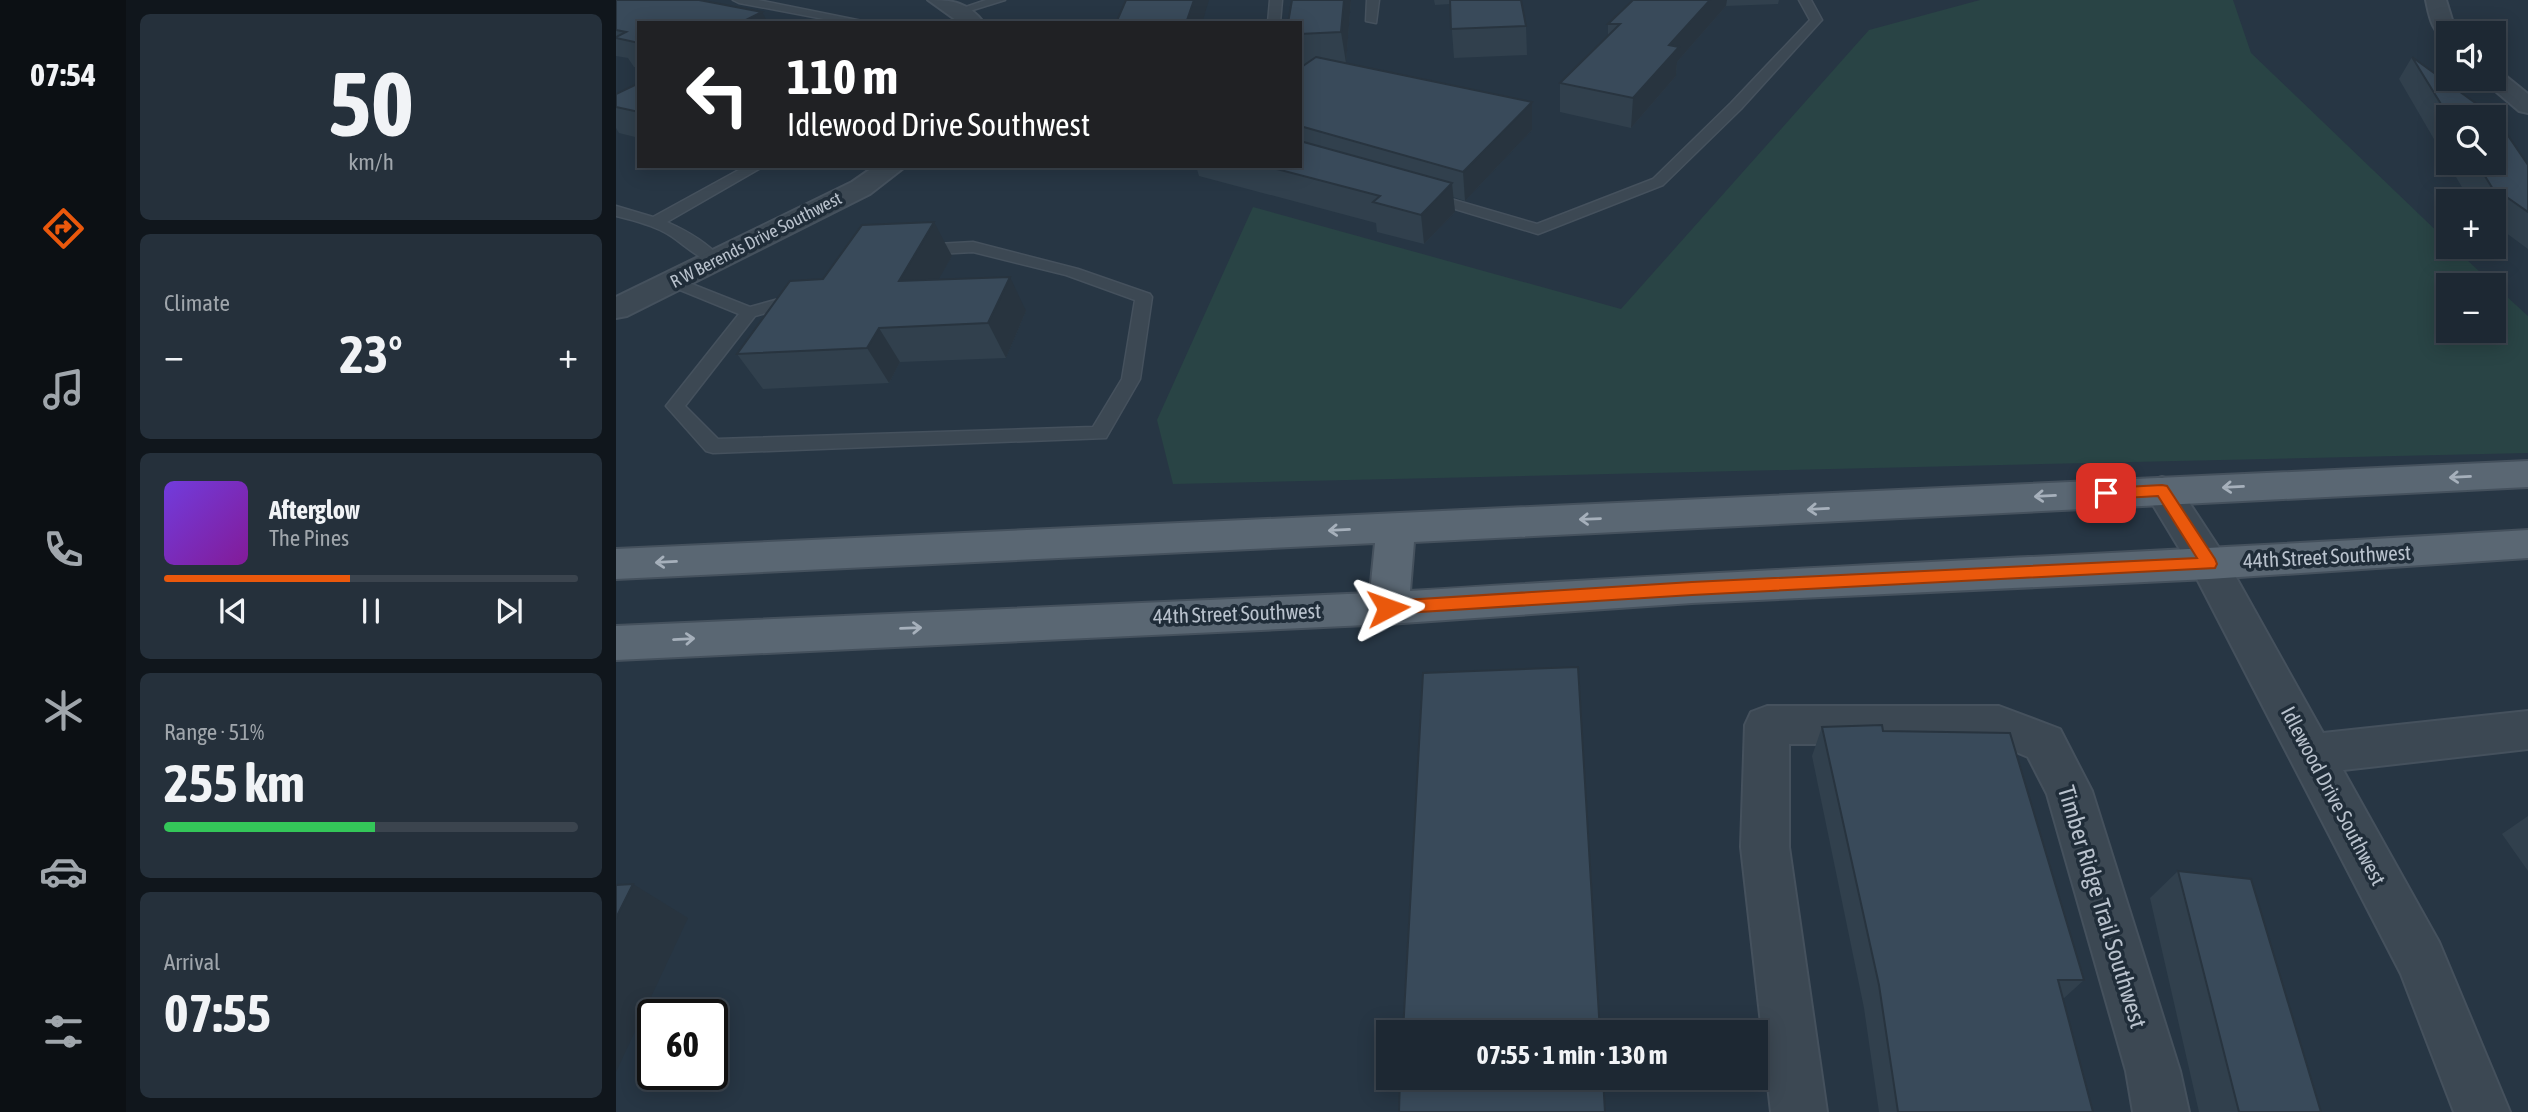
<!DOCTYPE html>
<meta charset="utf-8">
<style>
:root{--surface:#1d2833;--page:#25303b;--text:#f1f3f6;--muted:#a0a6ac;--line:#3b444e;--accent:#ea580c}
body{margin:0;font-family:"Asap Condensed",sans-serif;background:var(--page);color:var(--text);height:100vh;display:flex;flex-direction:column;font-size:26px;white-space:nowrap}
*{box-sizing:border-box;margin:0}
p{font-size:23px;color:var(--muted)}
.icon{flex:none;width:38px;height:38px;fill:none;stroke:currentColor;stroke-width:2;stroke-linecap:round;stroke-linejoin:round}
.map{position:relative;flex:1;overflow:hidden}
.drawer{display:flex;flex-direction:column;gap:14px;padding:14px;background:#10161c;width:490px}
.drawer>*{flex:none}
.banner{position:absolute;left:21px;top:21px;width:665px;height:147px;border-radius:0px;box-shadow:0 4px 18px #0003,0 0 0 2px var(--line);background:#202124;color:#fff;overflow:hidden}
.fabs{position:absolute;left:1820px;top:21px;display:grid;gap:14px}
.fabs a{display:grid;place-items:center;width:70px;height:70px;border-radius:0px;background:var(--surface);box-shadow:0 4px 18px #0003,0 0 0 2px var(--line);font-size:35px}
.speed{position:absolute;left:21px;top:999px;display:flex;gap:14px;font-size:35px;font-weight:700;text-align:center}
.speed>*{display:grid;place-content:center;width:91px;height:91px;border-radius:50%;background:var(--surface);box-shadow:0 4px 18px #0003,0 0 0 2px var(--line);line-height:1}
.speed .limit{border:4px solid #111;border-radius:10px;background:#fff;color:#111}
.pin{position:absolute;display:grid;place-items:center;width:60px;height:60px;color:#fff;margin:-30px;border-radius:14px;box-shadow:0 4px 10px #0006}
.me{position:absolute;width:77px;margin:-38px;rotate:86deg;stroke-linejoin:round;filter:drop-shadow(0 0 5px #0008)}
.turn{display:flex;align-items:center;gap:24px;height:147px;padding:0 35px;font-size:32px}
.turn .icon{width:91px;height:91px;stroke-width:2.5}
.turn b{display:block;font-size:49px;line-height:60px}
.big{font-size:52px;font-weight:700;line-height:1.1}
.drawer .widget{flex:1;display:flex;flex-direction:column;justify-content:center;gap:10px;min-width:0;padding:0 24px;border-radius:10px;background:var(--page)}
.drawer .dial{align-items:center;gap:0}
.dial b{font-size:91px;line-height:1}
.song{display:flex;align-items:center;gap:21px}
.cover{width:84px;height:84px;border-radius:10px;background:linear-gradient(135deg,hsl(260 70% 55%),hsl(290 70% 35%))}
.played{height:7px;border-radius:4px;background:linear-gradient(90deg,var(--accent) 45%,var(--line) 45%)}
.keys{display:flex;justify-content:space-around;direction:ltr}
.heat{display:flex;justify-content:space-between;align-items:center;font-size:38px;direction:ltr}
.charge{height:10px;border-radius:5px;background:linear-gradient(90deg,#34c759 51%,var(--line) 0)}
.trip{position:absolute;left:760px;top:1020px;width:392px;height:70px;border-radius:0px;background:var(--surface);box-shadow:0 4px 18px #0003,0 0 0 2px var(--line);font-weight:700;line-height:70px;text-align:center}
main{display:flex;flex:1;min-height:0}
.tabs{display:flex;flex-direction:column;width:126px;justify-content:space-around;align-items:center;background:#0c1014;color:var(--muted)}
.tabs .icon{width:49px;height:49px}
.tabs .active{color:var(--accent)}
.tabs b{font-size:32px;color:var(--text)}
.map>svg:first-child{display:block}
.green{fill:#294445}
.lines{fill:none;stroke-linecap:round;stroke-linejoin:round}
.lane-casing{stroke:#45515d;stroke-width:3}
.street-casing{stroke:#45515d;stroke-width:4}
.primary-casing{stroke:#45515d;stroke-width:4}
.lane{fill:#3c4853;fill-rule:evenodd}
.street{fill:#3c4853;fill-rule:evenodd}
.primary{fill:#5a6773;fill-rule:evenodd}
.wall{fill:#31404d;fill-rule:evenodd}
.shaded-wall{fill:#28343f}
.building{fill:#394a5a;stroke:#28343f;stroke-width:2}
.oneway{stroke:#a6b0bb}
.route{fill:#ea580c;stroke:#983908;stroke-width:2}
.labels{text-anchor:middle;stroke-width:7;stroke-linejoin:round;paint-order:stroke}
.far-street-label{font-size:18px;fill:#b9c2cd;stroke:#202d39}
.street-label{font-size:21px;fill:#b9c2cd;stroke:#202d39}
.near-street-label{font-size:24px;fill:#b9c2cd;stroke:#202d39}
</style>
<main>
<nav class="tabs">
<b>07:54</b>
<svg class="icon active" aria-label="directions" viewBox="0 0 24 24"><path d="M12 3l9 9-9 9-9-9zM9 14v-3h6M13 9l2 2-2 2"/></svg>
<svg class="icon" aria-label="music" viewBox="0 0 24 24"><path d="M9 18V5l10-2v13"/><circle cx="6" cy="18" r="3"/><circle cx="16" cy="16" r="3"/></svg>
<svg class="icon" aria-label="phone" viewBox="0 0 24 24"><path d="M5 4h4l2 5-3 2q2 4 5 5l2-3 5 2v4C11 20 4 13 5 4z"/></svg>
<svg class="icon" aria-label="climate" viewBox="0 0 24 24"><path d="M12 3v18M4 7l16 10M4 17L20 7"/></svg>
<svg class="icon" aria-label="car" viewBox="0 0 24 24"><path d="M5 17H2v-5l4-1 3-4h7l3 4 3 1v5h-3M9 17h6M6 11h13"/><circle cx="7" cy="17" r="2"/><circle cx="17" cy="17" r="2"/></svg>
<svg class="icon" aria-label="filters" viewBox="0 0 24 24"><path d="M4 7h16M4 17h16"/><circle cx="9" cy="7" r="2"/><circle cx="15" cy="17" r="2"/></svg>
</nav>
<section class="drawer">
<div class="widget dial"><b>50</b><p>km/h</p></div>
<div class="widget"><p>Climate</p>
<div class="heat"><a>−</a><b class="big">23°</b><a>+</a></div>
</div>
<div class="widget">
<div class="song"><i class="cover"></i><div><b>Afterglow</b><p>The Pines</p></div></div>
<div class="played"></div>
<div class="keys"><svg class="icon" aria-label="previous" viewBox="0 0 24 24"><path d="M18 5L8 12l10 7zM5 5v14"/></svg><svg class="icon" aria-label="pause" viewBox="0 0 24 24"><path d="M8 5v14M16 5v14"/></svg><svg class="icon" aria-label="next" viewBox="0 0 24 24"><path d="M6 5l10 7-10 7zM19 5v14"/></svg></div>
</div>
<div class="widget"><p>Range · 51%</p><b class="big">255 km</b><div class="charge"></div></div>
<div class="widget"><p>Arrival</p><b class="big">07:55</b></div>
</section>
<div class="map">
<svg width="1912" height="1112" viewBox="0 0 1912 1112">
<rect width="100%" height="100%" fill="#273644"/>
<polygon class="green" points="1364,0 1617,0 1635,53 1832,242 1832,247 1837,247 1878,285 1832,285 1832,331 1878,331 1878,285 1912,316 1912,453 557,484 541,420 637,207 1005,309 1253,30"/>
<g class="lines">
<defs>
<g id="lane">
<polygon points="117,0 142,0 256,23 229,23 123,3"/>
<polygon points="370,0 389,0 344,14 338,11"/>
<polygon points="654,0 666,0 664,23 652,23"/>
<polygon points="751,0 763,0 760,23 750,21"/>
<polygon points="1183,0 1195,0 1206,20 1204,22 1125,109 1047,185 922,234 806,199 804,196 811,192 921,224 1037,179 1115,103 1194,20"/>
<path d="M130,166H148L51,222C71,231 93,243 107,261L105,264C91,268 63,239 48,232C33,224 16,220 0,216V206L37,217Z"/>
<polygon points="357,242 462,269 534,294 536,297 524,379 490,438 97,453 90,451 50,406 123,314 52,285 50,282 58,277 134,307 181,294 189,299 187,303 139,316 69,406 102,439 477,427 506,379 519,300 450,275 357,252 303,255 295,250 303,245"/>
</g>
<g id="street">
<path d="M312,0C336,0 352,2 368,23H344Z"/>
<path d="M1810,0H1830L1837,23L1845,33H1832V39C1816,35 1813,14 1810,0Z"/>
<polygon points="1878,71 1886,73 1912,94 1912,113 1903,111 1870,83 1867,79 1878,79"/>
<polygon points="259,166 290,166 254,194 11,316 0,318 0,297 236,182"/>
<polygon points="1546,477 1559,481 1607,554 1707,733 1912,711 1912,749 1727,770 1823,942 1894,1112 1838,1112 1785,974 1577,571 1528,490 1533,481"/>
<polygon points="1151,706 1383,706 1444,729 1476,791 1564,1071 1573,1112 1517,1112 1510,1071 1431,794 1412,757 1381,744 1173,744 1173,847 1211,1112 1155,1112 1125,847 1129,725 1135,712"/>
</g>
<path id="primary" d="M1912,461V487L798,542L794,591C1166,567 1539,553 1912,530V558L1593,579L1076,603L772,624L0,660V626L754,593L759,543L0,579V549Z"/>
</defs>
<use href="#lane" class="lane-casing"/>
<use href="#street" class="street-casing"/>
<use href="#primary" class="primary-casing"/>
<use href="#lane" class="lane"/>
<use href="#street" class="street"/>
<use href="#primary" class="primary"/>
</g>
<g class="wall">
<polygon points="0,0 23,23 23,68 18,67 12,58 0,56"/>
<polygon points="676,0 735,0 730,63 916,102 916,130 849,201 837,197 839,212 808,244 761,232 760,223 583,176 580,166 684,166 684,68 690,65 684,65 684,23"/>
<polygon points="818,0 905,0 910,26 911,55 838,58 834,4 819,5"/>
<polygon points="1016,0 1163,0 1162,4 1110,6 1061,62 1060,76 1015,128 944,112 944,83 992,36 992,24 1016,1"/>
<path d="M1796,57L1880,118L1912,165V249L1878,224V201H1854L1783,79ZM1832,117H1878V163H1832Z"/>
<polygon points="23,83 23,138 3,133 0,128 0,94"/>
<polygon points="336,256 322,279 410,311 390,358 284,362 273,383 147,389 121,354 207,279"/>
<polygon points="1206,727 1267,731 1468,980 1447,999 1477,1112 1263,1112 1248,1008 1196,756"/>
<polygon points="1912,816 1912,871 1886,834"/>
<polygon points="1562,871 1705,1112 1583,1112 1534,898"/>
</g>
<g class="shaded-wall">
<polygon points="578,0 593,0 586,23 570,23"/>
<polygon points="728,0 735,0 730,63 725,32"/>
<polygon points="1094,0 1111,0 1110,6 1061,62 1060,76 1015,128 1017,98 1053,45"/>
<polygon points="146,12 152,23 124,23"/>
<polygon points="916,102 916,130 849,201 847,172"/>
<polygon points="836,183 839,212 808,244 805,215"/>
<polygon points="318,222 336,256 302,315 283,281"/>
<polygon points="394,277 410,311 390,358 372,323"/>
<polygon points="263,328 284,362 273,383 251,348"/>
<polygon points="17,884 72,918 0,1072 0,918"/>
</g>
<g class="building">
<polygon points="0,0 83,0 146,12 124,23 23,23 23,43 0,38 0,37 10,32 0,30"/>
<polygon points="510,0 578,0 570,23 500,23"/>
<polygon points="676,0 728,0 725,32 684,34 684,23 672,23"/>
<polygon points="834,0 905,0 910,26 835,29"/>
<polygon points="1017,0 1094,0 1053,45 1063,47 1017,98 944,83 1004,24 992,24"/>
<polygon points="700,57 916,102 847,172 684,126 684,68"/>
<polygon points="1796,57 1880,118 1912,165 1912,212 1892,198 1883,199 1861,163 1878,163 1878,117 1833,117"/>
<polygon points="23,83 23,112 0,107 0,94"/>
<polygon points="684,141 836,183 805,215 757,202 764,196 649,166 684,166"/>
<polygon points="318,222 283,281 394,277 372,323 263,328 251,348 121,354 174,281 207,279 246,225"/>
<polygon points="962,667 984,1032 787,1032 807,673"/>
<polygon points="1266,725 1267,731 1394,733 1468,980 1442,980 1477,1112 1282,1112 1263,985 1206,727"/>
<polygon points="1562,871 1635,879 1705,1112 1623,1112"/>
<polygon points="17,884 0,918 0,885"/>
<polygon points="784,1078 987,1078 989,1112 783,1112"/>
</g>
<defs><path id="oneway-shaft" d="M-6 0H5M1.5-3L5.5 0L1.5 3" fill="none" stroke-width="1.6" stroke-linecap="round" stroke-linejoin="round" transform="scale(1.75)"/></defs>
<g class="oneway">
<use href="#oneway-shaft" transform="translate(1844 477) rotate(177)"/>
<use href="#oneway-shaft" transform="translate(1617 487) rotate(177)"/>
<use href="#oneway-shaft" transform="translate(1429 496) rotate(177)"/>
<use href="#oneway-shaft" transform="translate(1202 509) rotate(177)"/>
<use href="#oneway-shaft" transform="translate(974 519) rotate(178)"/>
<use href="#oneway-shaft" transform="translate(723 530) rotate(177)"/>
<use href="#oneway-shaft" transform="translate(50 562) rotate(177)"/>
<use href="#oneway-shaft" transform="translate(295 628) rotate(-2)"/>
<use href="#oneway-shaft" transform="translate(68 639) rotate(-3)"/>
</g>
<polygon class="route" points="1546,485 1551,486 1599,559 1601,564 1599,568 1076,595 772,614 766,612 763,608 766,603 772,601 1076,582 1581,558 1542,496 1490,499 1483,493 1490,488"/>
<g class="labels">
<g class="far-street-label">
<text transform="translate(140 240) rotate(-27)" y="6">R W Berends Drive Southwest</text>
</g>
<g class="street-label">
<text transform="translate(1711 557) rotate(-3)" y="7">44th Street Southwest</text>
<text transform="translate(621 614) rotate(-2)" y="7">44th Street Southwest</text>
<text transform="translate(1717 796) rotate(62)" y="7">Idlewood Drive Southwest</text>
</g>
<g class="near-street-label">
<text transform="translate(1486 907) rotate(73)" y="8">Timber Ridge Trail Southwest</text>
</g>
</g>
</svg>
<div class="fabs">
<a><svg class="icon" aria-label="sound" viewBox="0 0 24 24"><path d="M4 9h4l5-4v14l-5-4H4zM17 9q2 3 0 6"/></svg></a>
<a><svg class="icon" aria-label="search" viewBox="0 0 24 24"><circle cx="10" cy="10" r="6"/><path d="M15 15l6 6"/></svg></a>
<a>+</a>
<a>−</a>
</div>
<div class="speed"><div class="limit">60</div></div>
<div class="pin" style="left:1490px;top:493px;background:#d93025"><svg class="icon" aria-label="arrive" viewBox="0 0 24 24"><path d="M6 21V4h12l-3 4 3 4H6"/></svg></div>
<svg class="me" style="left:772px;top:608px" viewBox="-20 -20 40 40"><path d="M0-17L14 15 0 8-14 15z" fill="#ea580c" stroke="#fff" stroke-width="4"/></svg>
<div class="trip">07:55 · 1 min · 130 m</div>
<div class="banner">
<div class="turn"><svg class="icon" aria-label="left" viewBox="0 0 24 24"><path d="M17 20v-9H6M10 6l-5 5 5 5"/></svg><div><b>110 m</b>Idlewood Drive Southwest</div></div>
</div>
</div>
</main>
